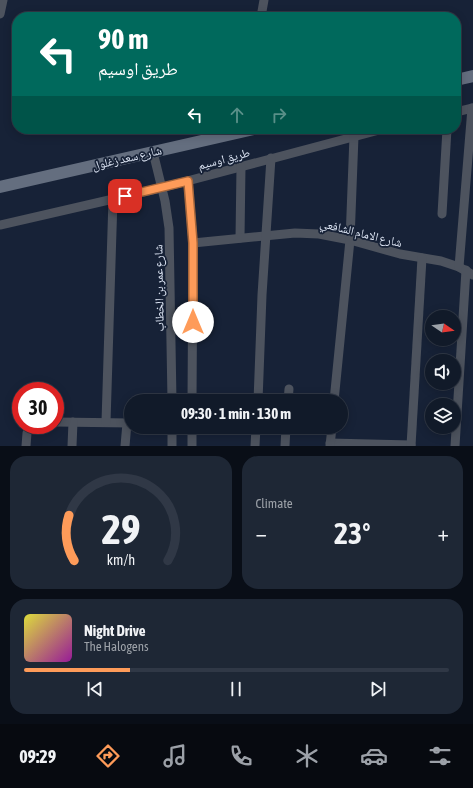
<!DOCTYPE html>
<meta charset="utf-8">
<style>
:root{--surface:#111a29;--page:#1e2735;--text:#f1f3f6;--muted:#9ca1a8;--line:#303846;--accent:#fe9b59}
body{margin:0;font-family:"Asap Condensed","Noto Naskh Arabic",sans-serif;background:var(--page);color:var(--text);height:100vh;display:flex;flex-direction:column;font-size:15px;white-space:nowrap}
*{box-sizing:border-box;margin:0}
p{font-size:13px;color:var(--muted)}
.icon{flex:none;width:22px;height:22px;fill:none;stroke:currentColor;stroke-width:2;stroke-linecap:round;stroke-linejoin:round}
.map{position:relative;height:446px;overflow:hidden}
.side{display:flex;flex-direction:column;gap:10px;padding:10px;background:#090e17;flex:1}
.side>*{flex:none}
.hud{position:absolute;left:12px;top:12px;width:449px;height:122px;border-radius:16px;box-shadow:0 2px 10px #0003,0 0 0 1px var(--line);background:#00695c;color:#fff;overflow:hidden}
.needle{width:26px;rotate:103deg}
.buttons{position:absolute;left:425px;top:310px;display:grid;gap:8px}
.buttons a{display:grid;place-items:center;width:36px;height:36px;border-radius:50%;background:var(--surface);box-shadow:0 2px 10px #0003,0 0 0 1px var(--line);font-size:20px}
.speed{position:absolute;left:12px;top:382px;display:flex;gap:8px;font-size:20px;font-weight:700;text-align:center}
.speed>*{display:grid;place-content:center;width:52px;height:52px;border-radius:50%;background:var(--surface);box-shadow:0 2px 10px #0003,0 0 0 1px var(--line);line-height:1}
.speed .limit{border:6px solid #d22;background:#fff;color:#111}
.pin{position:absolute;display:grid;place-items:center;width:34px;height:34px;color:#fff;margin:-17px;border-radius:8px;box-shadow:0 2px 6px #0006}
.me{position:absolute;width:44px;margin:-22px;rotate:0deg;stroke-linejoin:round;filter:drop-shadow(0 0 3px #0008)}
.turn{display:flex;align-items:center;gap:14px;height:84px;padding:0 20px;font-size:18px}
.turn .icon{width:52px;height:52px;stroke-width:2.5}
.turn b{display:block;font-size:28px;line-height:34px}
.lanes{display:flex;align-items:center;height:38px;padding:0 20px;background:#0003;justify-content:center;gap:20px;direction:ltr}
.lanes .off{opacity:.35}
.big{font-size:30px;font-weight:700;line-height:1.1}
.side .card{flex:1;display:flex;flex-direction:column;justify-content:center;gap:6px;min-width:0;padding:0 14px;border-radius:16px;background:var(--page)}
.side .dial{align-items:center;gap:0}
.dial svg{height:104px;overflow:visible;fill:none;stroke:var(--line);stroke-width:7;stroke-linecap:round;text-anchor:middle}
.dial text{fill:var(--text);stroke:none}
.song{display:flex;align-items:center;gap:12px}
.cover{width:48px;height:48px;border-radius:6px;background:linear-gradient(135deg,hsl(60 70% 55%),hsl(300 70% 35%))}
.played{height:4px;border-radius:2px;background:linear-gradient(90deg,var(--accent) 25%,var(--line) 25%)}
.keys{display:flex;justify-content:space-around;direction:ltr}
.heat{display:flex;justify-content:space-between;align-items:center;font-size:22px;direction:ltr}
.side .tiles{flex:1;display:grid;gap:10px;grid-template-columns:1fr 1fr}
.card:last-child{grid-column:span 2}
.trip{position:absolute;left:124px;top:394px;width:224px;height:40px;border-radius:20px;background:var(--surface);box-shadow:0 2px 10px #0003,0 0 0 1px var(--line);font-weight:700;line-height:40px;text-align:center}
.dock{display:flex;height:64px;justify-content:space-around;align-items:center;background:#070a10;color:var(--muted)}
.dock .icon{width:28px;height:28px}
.dock .active{color:var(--accent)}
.dock b{font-size:18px;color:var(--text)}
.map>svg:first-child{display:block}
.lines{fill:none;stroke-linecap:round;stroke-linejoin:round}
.street{stroke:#4d535e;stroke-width:9}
.secondary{stroke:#646e7f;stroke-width:12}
.route-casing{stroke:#a5653a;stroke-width:10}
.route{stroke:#fe9b59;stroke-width:7}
.labels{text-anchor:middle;stroke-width:3.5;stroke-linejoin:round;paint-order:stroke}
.street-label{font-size:12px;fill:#dde5f4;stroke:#172237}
</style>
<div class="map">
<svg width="473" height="446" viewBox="0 0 473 446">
<rect width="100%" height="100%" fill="#172237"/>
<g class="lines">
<g class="street">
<polyline points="0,14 3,0"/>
<polyline points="261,17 264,0"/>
<polyline points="456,112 473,108"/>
<polyline points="153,152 165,201 169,228 172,401"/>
<polyline points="188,181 193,243 192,401"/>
<polyline points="442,214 447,129"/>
<polyline points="0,225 161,188 383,129"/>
<polyline points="240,238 241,167"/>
<polyline points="193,243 295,233 319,234 350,240 400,254 441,261 459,267 473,275"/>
<polyline points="459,267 472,108"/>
<polyline points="258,401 262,295 271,158"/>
<polyline points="288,401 289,389"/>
<polyline points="334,401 350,240 354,136"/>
<polyline points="55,422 131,423"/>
<polyline points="106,422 113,199"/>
<polyline points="330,443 411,445"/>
<polyline points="26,446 27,433 30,425"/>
<polyline points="72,446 73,422"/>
<polyline points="125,446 127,423"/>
<polyline points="172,446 172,427"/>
<polyline points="192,446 192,427"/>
<polyline points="255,446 256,427"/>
<polyline points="285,446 286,427"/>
<polyline points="330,446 332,427"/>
<polyline points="411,446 422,258"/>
<polyline points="455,446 466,270"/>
</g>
<g class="secondary">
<polyline points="456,80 473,76"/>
<polyline points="0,187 254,129"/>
</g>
</g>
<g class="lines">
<defs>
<polyline id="route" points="125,196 188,181 193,243 193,322"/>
</defs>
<use href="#route" class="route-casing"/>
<use href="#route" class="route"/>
</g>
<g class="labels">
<g class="street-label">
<text transform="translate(127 158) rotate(-13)" y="4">شارع سعد زغلول</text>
<text transform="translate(224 159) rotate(-15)" y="4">طريق اوسيم</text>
<text transform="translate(361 233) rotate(14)" y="4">شارع الامام الشافعي</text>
<text transform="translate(159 288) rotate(-91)" y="4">شارع عمر بن الخطاب</text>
</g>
</g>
</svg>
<div class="buttons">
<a><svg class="needle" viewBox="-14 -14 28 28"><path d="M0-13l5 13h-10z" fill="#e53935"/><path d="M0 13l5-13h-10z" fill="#9ca1a8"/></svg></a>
<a><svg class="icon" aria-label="sound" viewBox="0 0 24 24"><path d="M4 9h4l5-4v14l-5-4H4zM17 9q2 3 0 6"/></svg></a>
<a><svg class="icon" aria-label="layers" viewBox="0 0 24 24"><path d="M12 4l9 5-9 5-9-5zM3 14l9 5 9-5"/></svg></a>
</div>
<div class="speed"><div class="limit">30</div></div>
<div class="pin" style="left:125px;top:196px;background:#d93025"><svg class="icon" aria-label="arrive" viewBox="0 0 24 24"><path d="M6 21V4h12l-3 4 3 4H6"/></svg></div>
<svg class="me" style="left:193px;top:322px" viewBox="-20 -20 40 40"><circle r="19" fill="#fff"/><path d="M0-13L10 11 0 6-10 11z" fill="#fe9b59"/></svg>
<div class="trip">09:30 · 1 min · 130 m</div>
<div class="hud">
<div class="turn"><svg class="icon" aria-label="left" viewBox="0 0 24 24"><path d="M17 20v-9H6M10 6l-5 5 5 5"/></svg><div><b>90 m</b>طريق اوسيم</div></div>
<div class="lanes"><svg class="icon" aria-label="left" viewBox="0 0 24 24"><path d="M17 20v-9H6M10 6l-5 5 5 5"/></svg><svg class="icon off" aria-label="ahead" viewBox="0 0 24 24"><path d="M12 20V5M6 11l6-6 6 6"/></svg><svg class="icon off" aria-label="right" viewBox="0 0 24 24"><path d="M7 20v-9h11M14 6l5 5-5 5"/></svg></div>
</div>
</div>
<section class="side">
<div class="tiles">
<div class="card dial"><svg viewBox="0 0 100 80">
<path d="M14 69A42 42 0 1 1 86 69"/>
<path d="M14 69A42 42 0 0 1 10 34" stroke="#fe9b59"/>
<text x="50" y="56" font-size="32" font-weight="700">29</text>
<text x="50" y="72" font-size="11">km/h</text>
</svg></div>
<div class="card"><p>Climate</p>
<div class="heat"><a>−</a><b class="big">23°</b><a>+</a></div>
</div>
<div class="card">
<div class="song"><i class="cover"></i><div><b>Night Drive</b><p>The Halogens</p></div></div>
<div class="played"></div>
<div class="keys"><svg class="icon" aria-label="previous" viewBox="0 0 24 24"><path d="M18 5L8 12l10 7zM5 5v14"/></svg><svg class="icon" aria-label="pause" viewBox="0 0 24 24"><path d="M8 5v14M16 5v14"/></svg><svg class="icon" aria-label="next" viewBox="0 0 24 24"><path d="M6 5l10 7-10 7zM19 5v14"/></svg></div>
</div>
</div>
</section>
<nav class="dock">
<b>09:29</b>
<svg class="icon active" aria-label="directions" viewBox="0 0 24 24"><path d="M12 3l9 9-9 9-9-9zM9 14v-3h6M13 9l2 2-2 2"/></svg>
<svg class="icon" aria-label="music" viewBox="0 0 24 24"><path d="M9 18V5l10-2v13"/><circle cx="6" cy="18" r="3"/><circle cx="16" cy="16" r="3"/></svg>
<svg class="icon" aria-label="phone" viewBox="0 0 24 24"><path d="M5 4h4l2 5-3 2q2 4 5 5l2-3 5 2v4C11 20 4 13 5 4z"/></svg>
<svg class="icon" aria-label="climate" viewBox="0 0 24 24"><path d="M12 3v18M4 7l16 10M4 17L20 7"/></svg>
<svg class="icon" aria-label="car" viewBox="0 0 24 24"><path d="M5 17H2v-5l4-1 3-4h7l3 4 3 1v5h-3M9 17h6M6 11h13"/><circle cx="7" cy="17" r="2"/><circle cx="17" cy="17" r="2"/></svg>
<svg class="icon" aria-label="filters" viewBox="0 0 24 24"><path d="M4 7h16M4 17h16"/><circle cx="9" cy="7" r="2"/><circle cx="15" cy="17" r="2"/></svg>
</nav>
